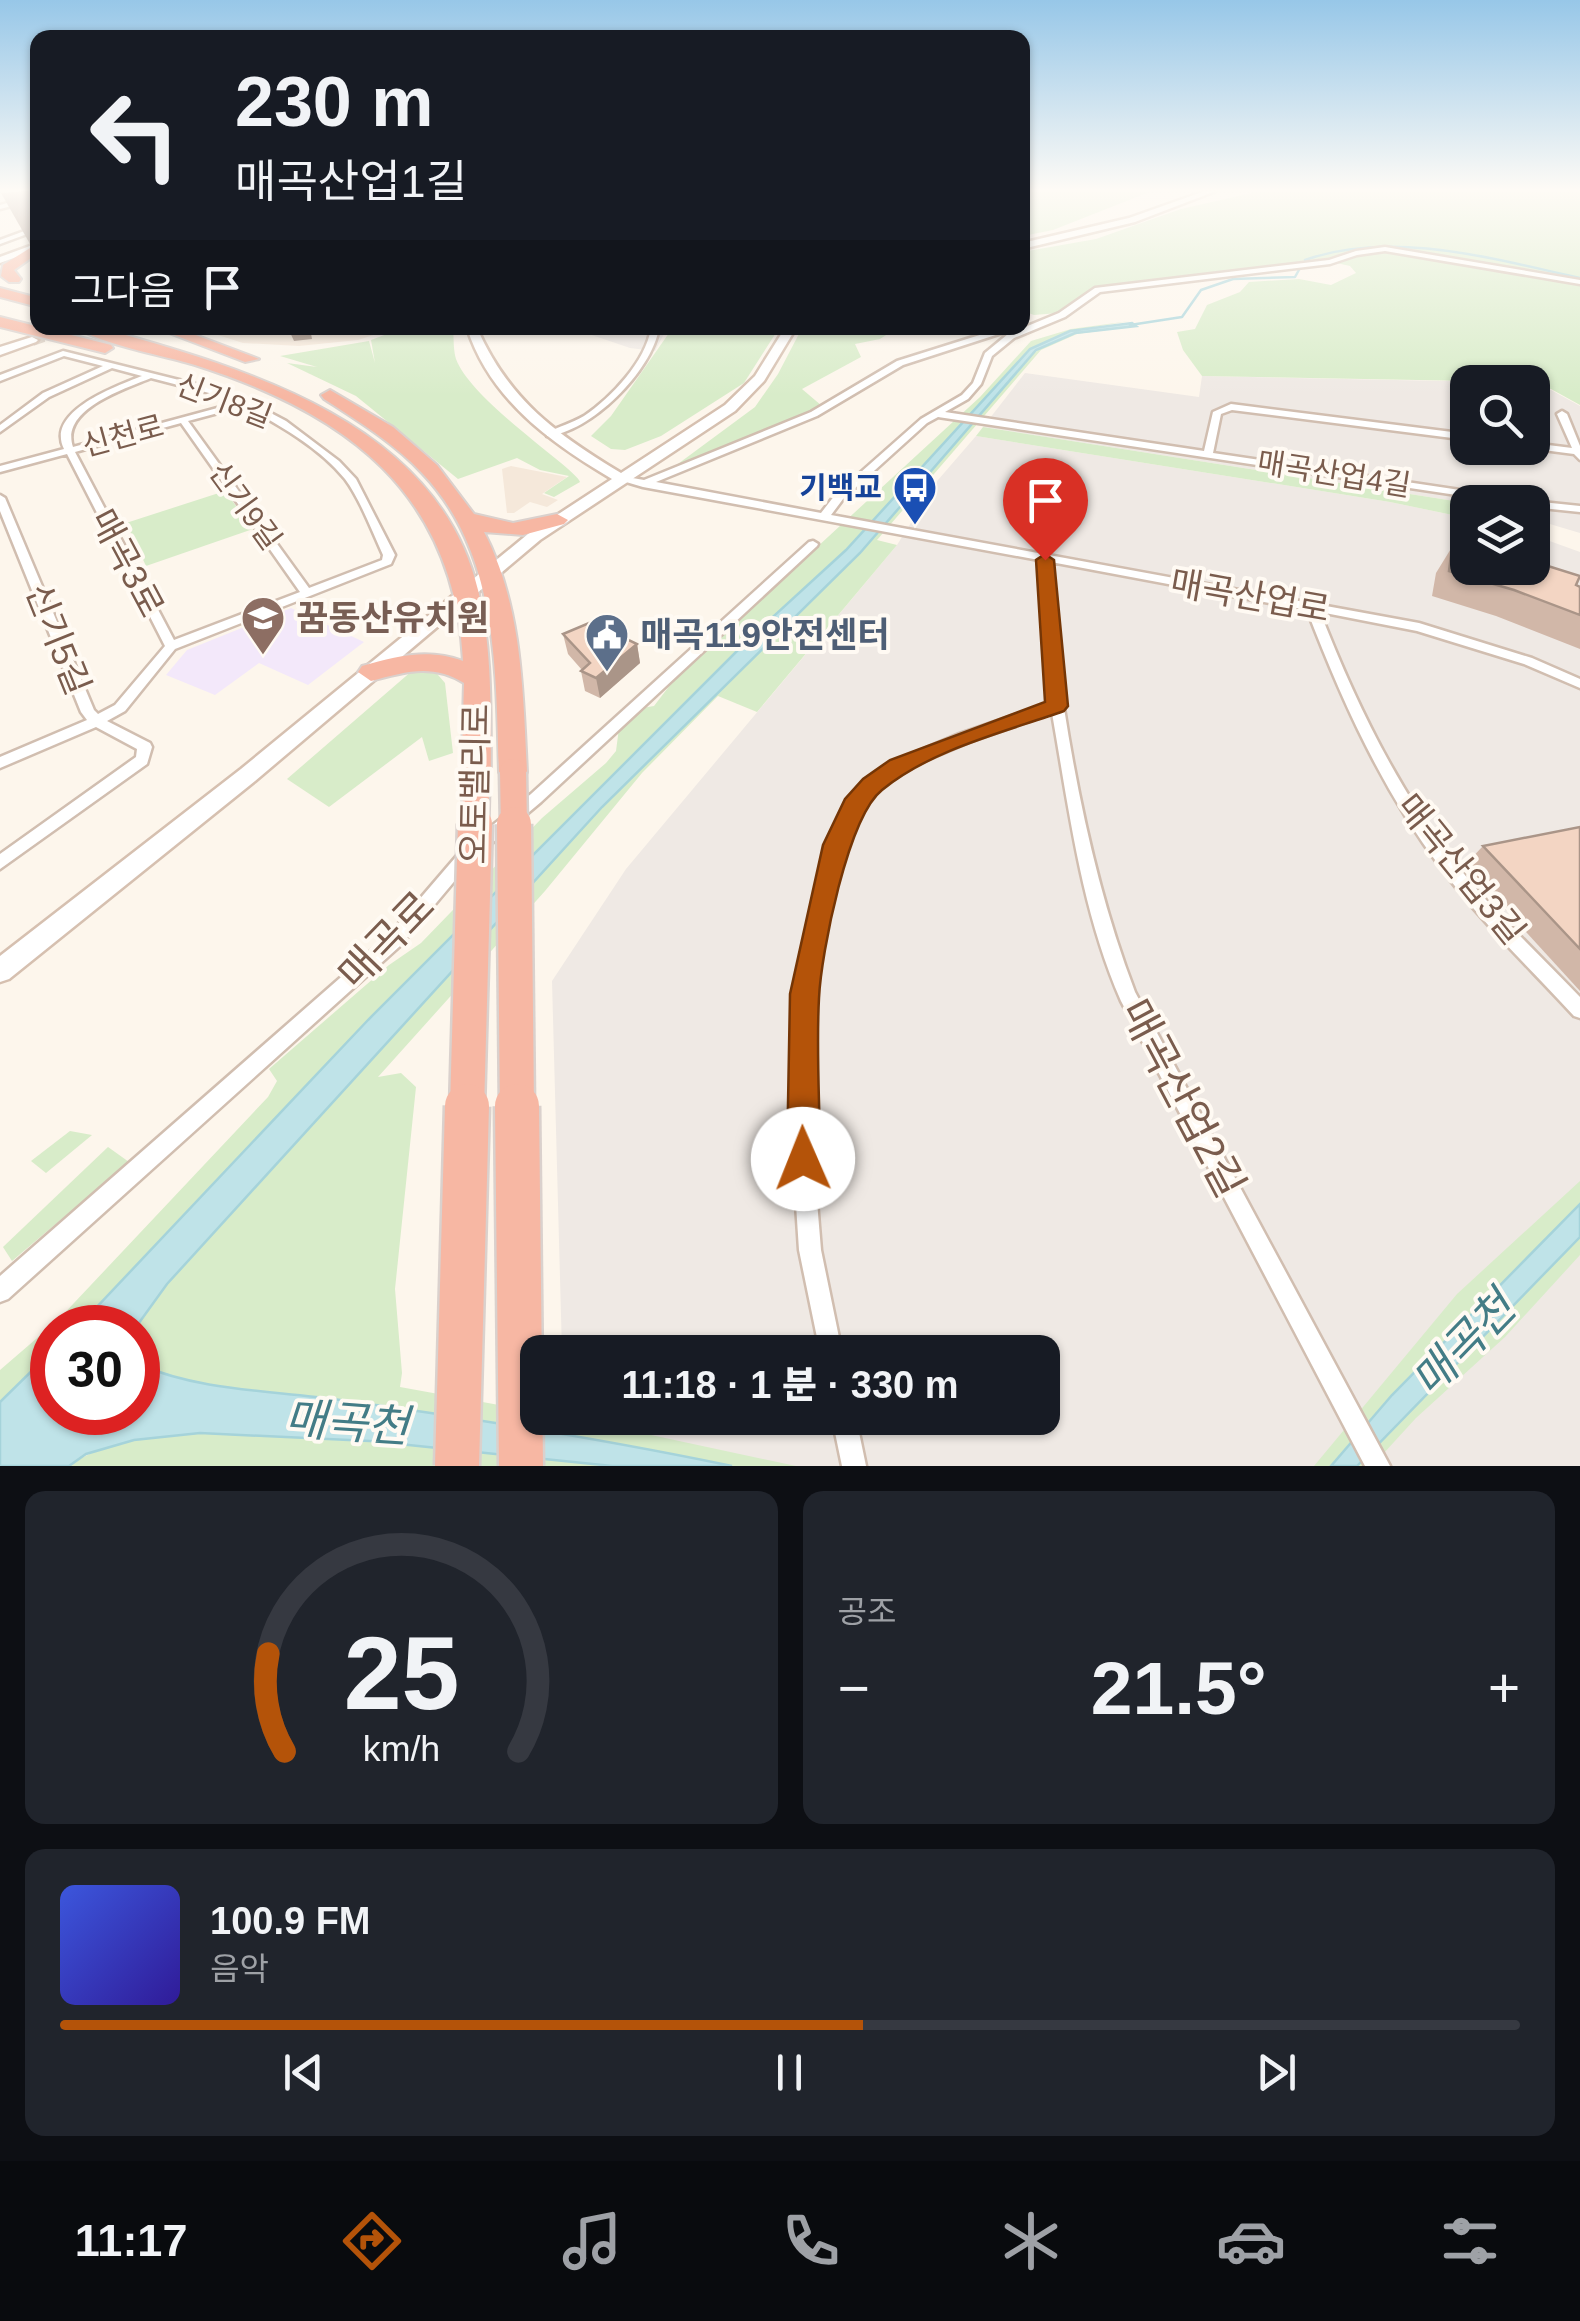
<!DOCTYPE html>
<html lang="ko">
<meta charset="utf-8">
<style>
:root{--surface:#171b24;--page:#20242c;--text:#f1f3f6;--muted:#9ea1a6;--line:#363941;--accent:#b45309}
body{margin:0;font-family:Helvetica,"Noto Sans KR",sans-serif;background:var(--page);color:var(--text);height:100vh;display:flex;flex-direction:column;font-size:38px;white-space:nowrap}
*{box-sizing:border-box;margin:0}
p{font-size:32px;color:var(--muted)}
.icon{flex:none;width:55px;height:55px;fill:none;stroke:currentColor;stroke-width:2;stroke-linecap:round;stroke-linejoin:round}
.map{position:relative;height:1466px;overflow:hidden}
.side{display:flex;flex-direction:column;gap:25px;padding:25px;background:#0d0f14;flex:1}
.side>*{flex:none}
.hud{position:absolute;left:30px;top:30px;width:1000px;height:305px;border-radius:20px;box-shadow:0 2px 8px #0004;background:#171b24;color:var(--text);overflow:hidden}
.fabs{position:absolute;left:1450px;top:365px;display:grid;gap:20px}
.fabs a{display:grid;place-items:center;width:100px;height:100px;border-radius:20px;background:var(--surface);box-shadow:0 2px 8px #0004;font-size:50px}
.speed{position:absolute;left:30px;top:1305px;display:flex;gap:20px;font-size:50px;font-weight:700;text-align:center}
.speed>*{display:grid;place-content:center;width:130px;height:130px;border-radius:50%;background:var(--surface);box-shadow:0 2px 8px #0004;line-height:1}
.speed .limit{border:15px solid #d22;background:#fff;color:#111}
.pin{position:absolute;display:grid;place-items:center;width:85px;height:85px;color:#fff;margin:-102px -42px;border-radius:50% 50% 50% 0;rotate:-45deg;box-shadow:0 0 10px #0007}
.pin .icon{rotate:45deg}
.me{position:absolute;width:110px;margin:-55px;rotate:359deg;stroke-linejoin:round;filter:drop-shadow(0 0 8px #0008)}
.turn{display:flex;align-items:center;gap:35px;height:210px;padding:0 40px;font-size:45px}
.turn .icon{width:130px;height:130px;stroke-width:2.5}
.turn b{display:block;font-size:70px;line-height:85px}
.then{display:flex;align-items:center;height:95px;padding:0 40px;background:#0003;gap:20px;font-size:38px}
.big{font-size:75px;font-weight:800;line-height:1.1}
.side .card{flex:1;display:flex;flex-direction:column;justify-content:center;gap:15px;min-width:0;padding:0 35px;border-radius:20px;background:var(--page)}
.side .dial{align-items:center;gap:0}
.dial svg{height:260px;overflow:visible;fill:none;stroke:var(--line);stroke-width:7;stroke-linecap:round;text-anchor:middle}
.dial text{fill:var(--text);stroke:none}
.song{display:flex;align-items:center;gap:30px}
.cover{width:120px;height:120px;border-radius:15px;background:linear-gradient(135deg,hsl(230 70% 55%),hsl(250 70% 35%))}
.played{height:10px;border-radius:5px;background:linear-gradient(90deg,var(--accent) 55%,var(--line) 55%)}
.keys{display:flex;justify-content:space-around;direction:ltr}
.heat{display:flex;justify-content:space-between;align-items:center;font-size:55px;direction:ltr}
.side .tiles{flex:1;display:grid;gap:25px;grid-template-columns:1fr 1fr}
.card:last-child{grid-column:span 2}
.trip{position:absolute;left:520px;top:1335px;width:540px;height:100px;border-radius:20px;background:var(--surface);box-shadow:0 2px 8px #0004;font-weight:800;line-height:100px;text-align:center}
.tab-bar{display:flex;height:160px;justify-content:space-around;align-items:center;background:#090b0e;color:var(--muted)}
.tab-bar .icon{width:70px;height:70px}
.tab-bar .selected{color:var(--accent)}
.tab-bar b{font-size:45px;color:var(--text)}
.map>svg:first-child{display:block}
.residential{fill:#f5e8da}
.industrial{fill:#efe9e4}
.education{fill:#f3e8fa}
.green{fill:#d8ecc9}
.water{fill:#bfe3e8;stroke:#a5d3da;stroke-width:2.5}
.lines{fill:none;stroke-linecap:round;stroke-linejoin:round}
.stream{stroke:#a5d3da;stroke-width:2.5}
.secondary-tunnel{stroke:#dcd0c4;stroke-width:12;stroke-dasharray:12 6;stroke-linecap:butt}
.street-casing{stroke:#d1beb0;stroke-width:5}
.secondary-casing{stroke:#d6c0b0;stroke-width:5}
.highway-casing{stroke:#dad1cd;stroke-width:4}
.street{fill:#fff;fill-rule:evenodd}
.secondary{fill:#fff;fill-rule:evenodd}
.highway{fill:#f7b7a3;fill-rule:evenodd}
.highway-bridge-far2-casing{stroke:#dad1cd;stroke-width:31;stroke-linecap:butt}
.highway-bridge-far1-casing{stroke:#dad1cd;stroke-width:39;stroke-linecap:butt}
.highway-bridge-casing{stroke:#dad1cd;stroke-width:49;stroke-linecap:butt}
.highway-bridge-far2{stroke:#f7b7a3;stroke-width:26}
.highway-bridge-far1{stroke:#f7b7a3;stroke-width:34}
.highway-bridge{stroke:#f7b7a3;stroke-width:44}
.wall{fill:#d1b7a8}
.shaded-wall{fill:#aa9588}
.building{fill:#f3d5c3;stroke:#aa9588;stroke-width:2.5}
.route{fill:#b45309;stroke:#753606;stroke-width:2.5}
.labels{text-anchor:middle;stroke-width:8;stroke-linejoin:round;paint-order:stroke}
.far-street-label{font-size:30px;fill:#7a5c4d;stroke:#fffaf3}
.far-transit-label{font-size:30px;font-weight:bold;fill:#164399;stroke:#fffaf3;text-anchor:end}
.street-label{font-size:35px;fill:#7a5c4d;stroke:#fffaf3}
.education-label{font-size:35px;font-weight:bold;fill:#785e54;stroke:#fffaf3;text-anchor:start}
.service-label{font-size:35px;font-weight:bold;fill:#4e5e75;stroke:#fffaf3;text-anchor:start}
.near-street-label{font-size:42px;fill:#7a5c4d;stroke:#fffaf3}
.near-water-label{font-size:45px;font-style:italic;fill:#437c86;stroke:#fffaf3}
</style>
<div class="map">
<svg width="1580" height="1466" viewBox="0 0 1580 1466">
<rect width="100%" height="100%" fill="#fdf6ec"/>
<g class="residential">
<polygon points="196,328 395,328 358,340 299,346 243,343"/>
<polygon points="511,466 567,477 542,494 558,500 547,507 530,502 514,513 507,513 502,469"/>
</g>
<g class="industrial">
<polygon points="571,328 704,328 665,332 655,351 630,348"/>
<polygon points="1025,373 1199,397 1202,376 1495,382 1468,382 1468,448 1532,448 1533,387 1551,390 1580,406 1580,533 1533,519 1532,502 1467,503 983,427"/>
<polygon points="976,436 1390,502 1467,518 1468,568 1532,568 1533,535 1580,552 1580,1466 565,1466 564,1418 1042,1418 1042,1352 562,1352 552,981 626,869 897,545 938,480"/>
</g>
<polygon class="education" points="291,608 364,642 308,685 259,663 215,695 166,675 187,650"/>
<g class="green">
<polygon points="1023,191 1152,191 1053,230 1023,236"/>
<polygon points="1260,191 1580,191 1580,405 1551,389 1533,387 1532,382 1202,376 1183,350 1177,332 1195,329 1207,305 1240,292 1249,282 1299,279 1331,285 1356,273 1350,266 1323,260 1101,286 1058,313 1034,315 1023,311 1022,252 1096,239 1181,209"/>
<polygon points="1130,321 1070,331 1030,349 846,550 752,636 368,1020 77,1327 52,1328 52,1351 0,1402 0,1370 58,1320 268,1097 277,1081 269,1069 389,965 421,943 542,818 606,763 616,751 619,728 642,708 654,706 677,676 980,397 1031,341 1071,329"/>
<path d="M1136,326L1077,334L1041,350L877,540L897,545L757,712L718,696L642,773L545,891L378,1077L401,1073L416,1087L395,1289L402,1373L400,1387L537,1412L538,1418L600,1424L796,1466H732L597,1440L337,1399L239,1391L185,1381L138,1364L136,1328L167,1284L242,1198L602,807L860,553L1023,363C1054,331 1094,330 1136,326Z"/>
<path d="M403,328L435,331L453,328C454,337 453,349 456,359C472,402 578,470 580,482L554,497L544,493L569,476L540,470L517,458L458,479L356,396L287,363L317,367L280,356L369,341L375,363L371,340Z"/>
<polygon points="707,328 779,328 744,383 661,436 625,450 611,449 591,436 611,416 669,333"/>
<polygon points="802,328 897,328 880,339 855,344 861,357 802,389 822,406 810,413 667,472 755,407 778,374"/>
<polygon points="983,427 1467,503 1467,518 1390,502 976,436"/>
<polygon points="225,491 253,529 146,566 126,523"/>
<polygon points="432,668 445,683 453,753 429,761 422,737 329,807 287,779 413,670"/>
<polygon points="70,1131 92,1135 46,1173 31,1161"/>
<polygon points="108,1147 129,1162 12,1261 3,1247"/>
<polygon points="1580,1181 1580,1204 1392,1395 1331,1466 1314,1466 1457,1294"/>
<polygon points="1580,1237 1580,1255 1505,1337 1416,1418 1372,1466 1357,1466"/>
<path d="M200,1433L370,1441L612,1466H69C107,1439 154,1438 200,1433Z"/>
</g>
<g class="water">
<polygon points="1132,323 1136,326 1075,333 1036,350 860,553 602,807 167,1284 136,1327 77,1328 368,1020 752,636 846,550 1030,349 1070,331"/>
<polygon points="1580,1204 1580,1237 1357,1466 1331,1466 1392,1395"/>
<path d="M52,1351V1412H138V1364C203,1392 271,1390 340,1400C471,1418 602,1439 732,1466H612L370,1441L200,1433L134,1440L86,1454L69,1466H0V1402Z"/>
</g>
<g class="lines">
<g class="stream">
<path d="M1305,260C1391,229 1494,259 1580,278"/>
<polyline points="1130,325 1182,317 1201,290 1233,279 1295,277 1300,268"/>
</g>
<polyline class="secondary-tunnel" points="32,340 66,328"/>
<defs>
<g id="street">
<polygon points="38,195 38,199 0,209 0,205"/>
<polygon points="38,226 38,230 0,244 0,240"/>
<path d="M1385,247L1580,280V284L1385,251L1357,255L1330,264L1100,292L1065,317L1014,338L992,356L981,384L968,399L945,412L1204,451L1213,412L1231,404L1468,434V440L1232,410L1221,414L1213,453L1520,499L1525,502H1503L938,417L927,423L843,499L831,515L1419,623L1532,658L1580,679V688L1524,664L1417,631L1320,612C1354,699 1394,782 1450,856C1488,907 1536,951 1580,997V1018L1574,1016C1529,967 1480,921 1441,868C1382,790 1342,701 1307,610L1051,562C1055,610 1057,660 1064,708C1079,804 1100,901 1135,992L1390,1466H1365L1121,1001C1081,910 1069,809 1052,713L969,742L903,770L876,789L859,808L844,845L813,994L811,1128L821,1250L842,1352H820L799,1250L791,1128L795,994L828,845L848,801L866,781L893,762L959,734L1050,703L1039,560L643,487L616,479L621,476L644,480L811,412L897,361L1002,328H1012L1011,330L903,365L817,416L656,482L821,513L835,495L921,419L962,395L973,383L985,353L1008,334L1059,313L1095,288L1329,260L1356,251Z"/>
<path d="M651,328H659C652,371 590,433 547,436V432C559,427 572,423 584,416C611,398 646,361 651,328Z"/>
<path d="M63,351L219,390L248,401L286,421L339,461L356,479L395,555L391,564L175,649L125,711L107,721L150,743L152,747L147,764L0,869V854L136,757L137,749L96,727L0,768V757L87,720L81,712L0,511V495L5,498L94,710L98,714L115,705L165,646L67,454L0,472V466L64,449C45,411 117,386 142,376L112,368L49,397L0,432V425L43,393L103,366L64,356L0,381V375ZM151,378L213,394L236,403L73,447C60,409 125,389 151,378ZM244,406C279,425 319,447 345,479C360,499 372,531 383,555L382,560L309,588L188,421ZM181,423L300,592L174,640L75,452Z"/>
<polygon points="1562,411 1567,414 1580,446 1580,460 1574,454 1528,448 1532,448 1532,443 1572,448 1557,414"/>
<polygon points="1532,501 1580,506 1580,512 1532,507 1532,502 1528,502"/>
<polygon points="813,541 818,544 817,546 541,802 473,859 400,946 8,1299 0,1302 0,1276 388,936 461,851 531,794 809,542"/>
<polygon points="832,1418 856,1418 866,1466 842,1466"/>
</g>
<g id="secondary">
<polygon points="1205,191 1216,191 1135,222 1022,249 1022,243 1129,218"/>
<polygon points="38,243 38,249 0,263 0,257"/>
<path d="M467,328H477C509,400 555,433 621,473L725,405L755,376L785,328H796L764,381L735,411L540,540L255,781L9,979L0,982V956L241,769L528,534L612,479C549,442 490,399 467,328Z"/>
<polygon points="32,337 38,340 36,342 0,355 0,347"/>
</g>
<g id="highway">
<polygon points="38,243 38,253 14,270 21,279 19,282 9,282 1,276 3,265"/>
<polygon points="0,288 38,298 38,307 0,297"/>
<polygon points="0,317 111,345 113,348 105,353 0,327"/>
<path d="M78,328H101C246,369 437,422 478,590C494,655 490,723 491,789L486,797L476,800L466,797L461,789L464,683C432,663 405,672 371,681L358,672L362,666C397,656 428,648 463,661C454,492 346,413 195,365C166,356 99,344 78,328Z"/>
<polygon points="156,328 177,328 259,359 245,362"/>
<path d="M330,390L393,427L437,465L474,514L513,523L557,514L568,520L564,524L523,535L484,532C522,605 523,691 527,772L523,780L513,783L503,780L499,772C496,669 498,552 422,473C394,443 358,421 324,399L321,395Z"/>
</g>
</defs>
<use href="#street" class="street-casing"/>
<use href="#secondary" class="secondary-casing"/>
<use href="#highway" class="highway-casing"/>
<use href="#street" class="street"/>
<use href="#secondary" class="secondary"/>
<use href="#highway" class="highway"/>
<defs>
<g id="highway-bridge-far2">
<polyline points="513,772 514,827"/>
<polyline points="475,827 476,789"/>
</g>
<g id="highway-bridge-far1">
<polyline points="514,824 517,1108"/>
<polyline points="467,1108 475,824"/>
</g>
<g id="highway-bridge">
<polyline points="517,1106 521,1466"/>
<polyline points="457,1466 467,1106"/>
</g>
</defs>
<use href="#highway-bridge-far2" class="highway-bridge-far2-casing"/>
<use href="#highway-bridge-far1" class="highway-bridge-far1-casing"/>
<use href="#highway-bridge" class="highway-bridge-casing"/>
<use href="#highway-bridge-far2" class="highway-bridge-far2"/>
<use href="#highway-bridge-far1" class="highway-bridge-far1"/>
<use href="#highway-bridge" class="highway-bridge"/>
</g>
<g class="wall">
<polygon points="1452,547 1580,587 1580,649 1496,616 1432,596 1436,573"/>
<polygon points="563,634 618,635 637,644 640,663 600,698 585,691 581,671 582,670 568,654"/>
<polygon points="1580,827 1580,991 1465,865 1483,846"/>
</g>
<g class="shaded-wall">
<polygon points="23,191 38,191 38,258 1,193"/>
<polygon points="288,328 310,328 312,339 294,341"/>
<polygon points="637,644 640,663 600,698 596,678"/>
</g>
<g class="building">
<polygon points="1452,547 1468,551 1468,568 1532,568 1532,561 1580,576 1576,585 1580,587 1580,615 1514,590 1449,571"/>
<polygon points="601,618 618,635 637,644 596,678 581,671 590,663 563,634"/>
<polygon points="1580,827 1580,949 1483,846"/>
</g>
<linearGradient id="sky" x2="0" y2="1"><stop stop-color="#97c7e8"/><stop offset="0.48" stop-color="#fefbf6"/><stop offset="1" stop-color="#fefbf6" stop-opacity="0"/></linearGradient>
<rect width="1580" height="396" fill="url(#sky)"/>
<path class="route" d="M1045,554L1054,560L1068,706L1064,711C1005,732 932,749 882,790C848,817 821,953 819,998C816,1051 820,1105 820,1159L815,1170L803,1175L792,1170L787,1159L790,994L823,845L845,799L863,779L890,760L1045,702L1036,560Z"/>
<defs>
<symbol id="bus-pin" viewBox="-11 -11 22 30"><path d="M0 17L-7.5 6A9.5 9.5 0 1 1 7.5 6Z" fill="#1a4fb4" stroke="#fffaf3"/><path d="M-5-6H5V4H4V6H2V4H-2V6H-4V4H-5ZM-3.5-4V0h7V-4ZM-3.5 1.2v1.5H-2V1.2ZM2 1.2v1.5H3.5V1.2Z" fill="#fff"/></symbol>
<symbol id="school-pin" viewBox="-11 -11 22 30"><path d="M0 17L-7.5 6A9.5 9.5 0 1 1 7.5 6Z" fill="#8d6e63" stroke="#fffaf3"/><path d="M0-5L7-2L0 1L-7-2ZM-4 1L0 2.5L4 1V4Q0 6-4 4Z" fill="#fff"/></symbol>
<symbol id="civic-pin" viewBox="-11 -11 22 30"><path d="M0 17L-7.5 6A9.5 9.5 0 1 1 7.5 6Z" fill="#5c6f8a" stroke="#fffaf3"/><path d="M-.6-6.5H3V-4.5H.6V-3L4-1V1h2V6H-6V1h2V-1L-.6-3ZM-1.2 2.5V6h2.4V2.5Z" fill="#fff"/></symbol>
</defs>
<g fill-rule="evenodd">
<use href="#bus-pin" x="890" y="463" width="50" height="68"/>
<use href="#school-pin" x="238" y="593" width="50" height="68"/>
<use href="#civic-pin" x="582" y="610" width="50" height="68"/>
</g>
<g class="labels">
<g class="far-street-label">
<text transform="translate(224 401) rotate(21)" y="10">신기8길</text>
<text transform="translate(123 436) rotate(-15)" y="10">신천로</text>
<text transform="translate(1334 474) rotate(9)" y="10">매곡산업4길</text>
<text transform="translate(245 506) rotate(54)" y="10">신기9길</text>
</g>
<g class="far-transit-label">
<text x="882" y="498">기백교</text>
</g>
<g class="street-label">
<text transform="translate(127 563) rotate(62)" y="12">매곡3로</text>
<text transform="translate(1250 596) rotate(10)" y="12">매곡산업로</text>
<text transform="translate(58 639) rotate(68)" y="12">신기5길</text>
<text transform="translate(475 784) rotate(-89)" y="12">오토밸리로</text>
<text transform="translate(1461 869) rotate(51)" y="12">매곡산업3길</text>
</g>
<g class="education-label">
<text x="296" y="630">꿈동산유치원</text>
</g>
<g class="service-label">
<text x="640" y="647">매곡119안전센터</text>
</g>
<g class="near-street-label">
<text transform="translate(386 940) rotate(-46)" y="15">매곡로</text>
<text transform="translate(1183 1098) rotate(62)" y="15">매곡산업2길</text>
</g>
<g class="near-water-label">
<text transform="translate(1463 1344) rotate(-46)" y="16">매곡천</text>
<text transform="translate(347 1422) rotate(4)" y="16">매곡천</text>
</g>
</g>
</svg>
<div class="fabs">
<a><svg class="icon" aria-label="search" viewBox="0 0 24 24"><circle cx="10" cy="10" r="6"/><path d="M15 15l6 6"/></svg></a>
<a><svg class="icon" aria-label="layers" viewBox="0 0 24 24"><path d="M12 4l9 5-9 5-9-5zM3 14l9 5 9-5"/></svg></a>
</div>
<div class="speed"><div class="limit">30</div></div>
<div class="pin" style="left:1045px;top:560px;background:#d93025"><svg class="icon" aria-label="arrive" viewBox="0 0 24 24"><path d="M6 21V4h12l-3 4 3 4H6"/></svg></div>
<svg class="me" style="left:803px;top:1159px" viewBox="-20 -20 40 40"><circle r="19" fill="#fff"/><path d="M0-13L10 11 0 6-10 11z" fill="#b45309"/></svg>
<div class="trip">11:18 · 1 분 · 330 m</div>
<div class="hud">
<div class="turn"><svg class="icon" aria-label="left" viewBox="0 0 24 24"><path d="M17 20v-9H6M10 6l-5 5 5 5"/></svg><div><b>230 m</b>매곡산업1길</div></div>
<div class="then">그다음<svg class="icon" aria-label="arrive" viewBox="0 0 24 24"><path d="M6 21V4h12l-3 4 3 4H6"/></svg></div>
</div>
</div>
<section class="side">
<div class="tiles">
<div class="card dial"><svg viewBox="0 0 100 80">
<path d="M14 69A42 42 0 1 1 86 69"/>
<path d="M14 69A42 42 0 0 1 9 39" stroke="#b45309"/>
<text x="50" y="56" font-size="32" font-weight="700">25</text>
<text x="50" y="72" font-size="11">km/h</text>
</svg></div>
<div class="card"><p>공조</p>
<div class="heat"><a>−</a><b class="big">21.5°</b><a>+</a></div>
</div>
<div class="card">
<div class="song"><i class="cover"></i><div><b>100.9 FM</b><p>음악</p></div></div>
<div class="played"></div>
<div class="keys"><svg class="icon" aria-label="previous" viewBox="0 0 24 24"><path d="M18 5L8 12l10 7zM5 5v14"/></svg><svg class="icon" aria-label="pause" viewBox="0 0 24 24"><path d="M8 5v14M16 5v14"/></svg><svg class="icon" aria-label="next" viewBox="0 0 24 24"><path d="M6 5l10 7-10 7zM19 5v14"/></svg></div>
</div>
</div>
</section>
<nav class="tab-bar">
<b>11:17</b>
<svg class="icon selected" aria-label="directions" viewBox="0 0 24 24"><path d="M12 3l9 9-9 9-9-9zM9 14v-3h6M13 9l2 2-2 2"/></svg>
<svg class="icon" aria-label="music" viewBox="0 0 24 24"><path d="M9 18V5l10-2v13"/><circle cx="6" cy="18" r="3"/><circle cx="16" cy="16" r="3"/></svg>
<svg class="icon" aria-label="phone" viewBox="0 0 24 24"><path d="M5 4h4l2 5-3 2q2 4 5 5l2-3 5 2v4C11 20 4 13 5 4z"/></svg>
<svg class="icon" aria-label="climate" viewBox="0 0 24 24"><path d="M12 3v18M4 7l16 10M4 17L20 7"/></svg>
<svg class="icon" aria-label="car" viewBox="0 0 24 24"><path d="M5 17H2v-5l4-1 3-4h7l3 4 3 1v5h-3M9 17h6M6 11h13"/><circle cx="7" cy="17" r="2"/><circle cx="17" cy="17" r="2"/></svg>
<svg class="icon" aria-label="filters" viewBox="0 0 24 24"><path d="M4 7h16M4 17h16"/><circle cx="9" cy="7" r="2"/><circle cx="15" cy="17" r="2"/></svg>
</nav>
